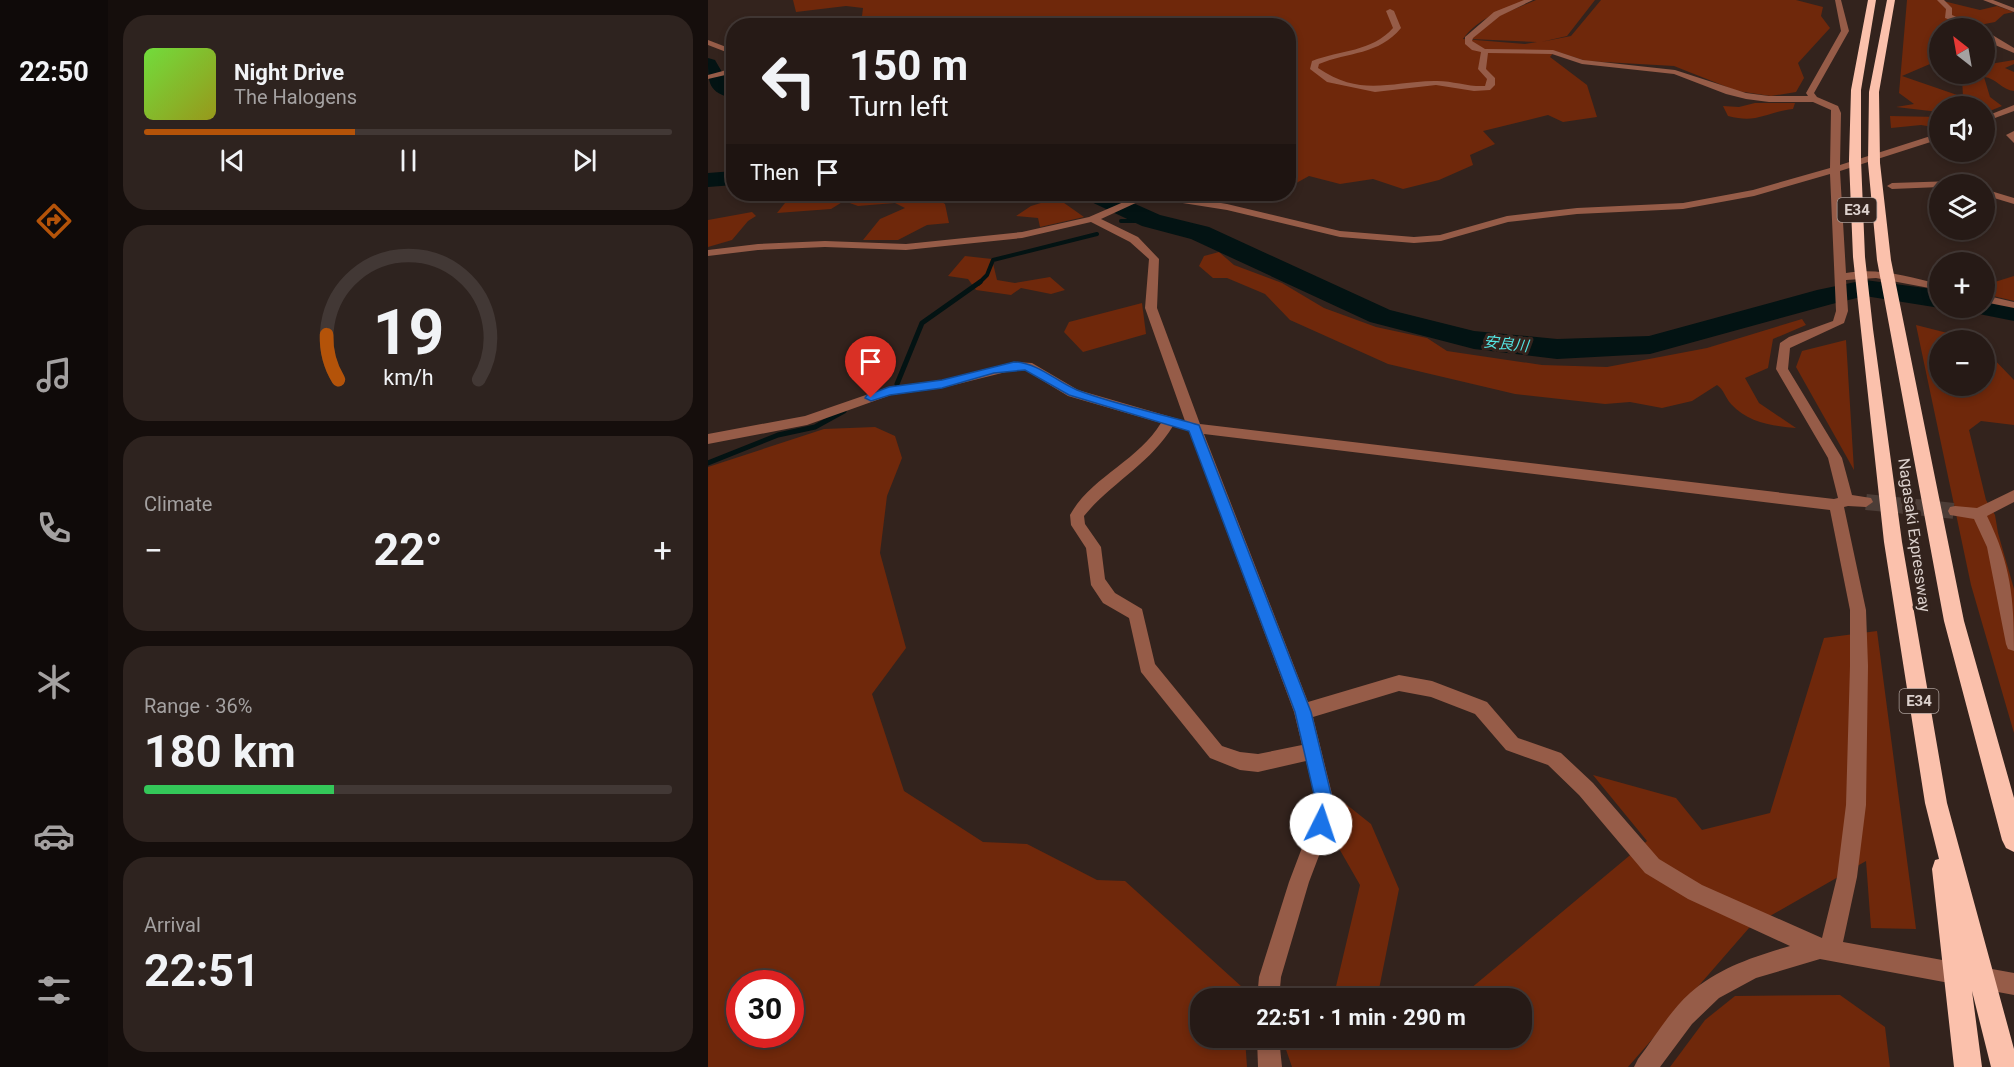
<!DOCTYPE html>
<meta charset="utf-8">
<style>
:root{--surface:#261a16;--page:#2e231f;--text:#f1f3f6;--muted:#a4a1a1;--line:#423835;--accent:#b45309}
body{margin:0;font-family:Roboto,"Noto Sans JP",sans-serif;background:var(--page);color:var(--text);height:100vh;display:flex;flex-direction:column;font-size:22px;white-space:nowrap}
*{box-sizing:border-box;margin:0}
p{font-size:20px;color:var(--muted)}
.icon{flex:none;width:33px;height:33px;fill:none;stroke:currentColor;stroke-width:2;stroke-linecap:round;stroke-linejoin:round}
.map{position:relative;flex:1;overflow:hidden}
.side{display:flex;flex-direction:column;gap:15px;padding:15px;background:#150e0c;width:600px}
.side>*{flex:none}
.top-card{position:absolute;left:18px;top:18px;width:570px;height:183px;border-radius:24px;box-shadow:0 3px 9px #0003,0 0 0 2px var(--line);background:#261a16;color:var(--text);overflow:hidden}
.needle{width:39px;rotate:329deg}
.buttons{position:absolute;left:1221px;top:18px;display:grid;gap:12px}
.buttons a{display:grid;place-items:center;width:66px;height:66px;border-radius:50%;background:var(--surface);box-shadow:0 3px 9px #0003,0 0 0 2px var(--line);font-size:30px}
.speed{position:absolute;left:18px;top:970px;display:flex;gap:12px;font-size:30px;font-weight:700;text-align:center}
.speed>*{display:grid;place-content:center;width:78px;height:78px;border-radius:50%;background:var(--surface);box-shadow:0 3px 9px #0003,0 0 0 2px var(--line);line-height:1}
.speed .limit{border:9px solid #d22;background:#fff;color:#111}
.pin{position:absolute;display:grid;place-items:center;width:51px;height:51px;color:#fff;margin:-62px -26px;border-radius:50% 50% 50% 0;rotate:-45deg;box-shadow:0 0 6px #0007}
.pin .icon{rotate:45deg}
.me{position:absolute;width:66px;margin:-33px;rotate:4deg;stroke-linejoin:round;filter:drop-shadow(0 0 4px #0008)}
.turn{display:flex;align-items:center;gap:21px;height:126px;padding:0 24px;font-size:27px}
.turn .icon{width:78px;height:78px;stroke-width:2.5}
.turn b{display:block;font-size:42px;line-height:51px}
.then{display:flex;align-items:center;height:57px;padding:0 24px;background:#0003;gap:12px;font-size:22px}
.big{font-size:45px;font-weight:700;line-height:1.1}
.side .card{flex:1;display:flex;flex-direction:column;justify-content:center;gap:9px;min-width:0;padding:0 21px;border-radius:24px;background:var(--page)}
.side .dial{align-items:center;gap:0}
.dial svg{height:156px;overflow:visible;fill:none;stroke:var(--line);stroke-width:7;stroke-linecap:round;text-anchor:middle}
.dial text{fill:var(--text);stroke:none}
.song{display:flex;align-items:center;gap:18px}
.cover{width:72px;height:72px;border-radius:9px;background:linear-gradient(135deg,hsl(100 70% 55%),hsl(60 70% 35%))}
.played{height:6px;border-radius:3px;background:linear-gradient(90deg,var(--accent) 40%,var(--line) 40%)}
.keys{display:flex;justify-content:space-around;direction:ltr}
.heat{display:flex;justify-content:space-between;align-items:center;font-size:33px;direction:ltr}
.charge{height:9px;border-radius:4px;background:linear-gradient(90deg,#34c759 36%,var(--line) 0)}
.trip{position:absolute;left:482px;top:988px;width:342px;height:60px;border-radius:24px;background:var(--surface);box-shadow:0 3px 9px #0003,0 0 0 2px var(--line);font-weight:700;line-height:60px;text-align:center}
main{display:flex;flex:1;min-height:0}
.tab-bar{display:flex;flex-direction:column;width:108px;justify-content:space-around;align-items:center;background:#0f0a09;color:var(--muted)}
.tab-bar .icon{width:42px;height:42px}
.tab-bar .active{color:var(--accent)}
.tab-bar b{font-size:27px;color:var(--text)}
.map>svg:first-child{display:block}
.green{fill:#6f280b;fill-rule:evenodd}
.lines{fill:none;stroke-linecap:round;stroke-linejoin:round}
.stream-far1{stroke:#031313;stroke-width:4}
.stream{stroke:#031313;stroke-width:5}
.river{fill:#031313;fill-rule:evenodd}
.minor-tunnel{stroke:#4c3d37;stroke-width:16;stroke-dasharray:16 8;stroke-linecap:butt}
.minor{fill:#965c48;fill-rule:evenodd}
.highway{fill:#fbc1ac;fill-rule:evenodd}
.route{fill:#1a73e8;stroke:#114b97;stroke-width:1.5}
.labels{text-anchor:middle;stroke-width:6;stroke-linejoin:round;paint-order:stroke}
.shield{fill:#33231d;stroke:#a99d98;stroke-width:1.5}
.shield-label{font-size:15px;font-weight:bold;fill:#dcd1cd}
.far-water-label{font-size:15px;font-style:italic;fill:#54e5e3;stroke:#33231d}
.street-label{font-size:16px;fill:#dcd1cd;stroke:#33231d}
</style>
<main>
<nav class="tab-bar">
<b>22:50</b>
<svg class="icon active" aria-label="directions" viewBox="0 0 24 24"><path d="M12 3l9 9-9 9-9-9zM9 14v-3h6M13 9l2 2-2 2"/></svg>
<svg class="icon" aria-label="music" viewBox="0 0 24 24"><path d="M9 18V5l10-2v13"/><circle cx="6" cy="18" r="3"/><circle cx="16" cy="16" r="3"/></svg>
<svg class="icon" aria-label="phone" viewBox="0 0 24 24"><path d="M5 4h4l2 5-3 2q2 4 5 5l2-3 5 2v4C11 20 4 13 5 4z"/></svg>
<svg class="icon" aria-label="climate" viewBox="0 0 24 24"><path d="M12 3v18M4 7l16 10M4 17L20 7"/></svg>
<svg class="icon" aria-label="car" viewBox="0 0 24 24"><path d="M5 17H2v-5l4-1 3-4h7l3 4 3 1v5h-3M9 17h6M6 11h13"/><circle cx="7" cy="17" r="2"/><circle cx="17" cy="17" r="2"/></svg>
<svg class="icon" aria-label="filters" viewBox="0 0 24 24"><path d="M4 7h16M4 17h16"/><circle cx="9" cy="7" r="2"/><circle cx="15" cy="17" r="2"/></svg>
</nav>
<section class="side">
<div class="card">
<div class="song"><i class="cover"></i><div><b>Night Drive</b><p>The Halogens</p></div></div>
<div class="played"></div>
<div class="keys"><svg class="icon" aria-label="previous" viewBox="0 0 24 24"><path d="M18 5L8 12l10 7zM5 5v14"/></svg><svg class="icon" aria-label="pause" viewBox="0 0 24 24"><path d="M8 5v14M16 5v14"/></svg><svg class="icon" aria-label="next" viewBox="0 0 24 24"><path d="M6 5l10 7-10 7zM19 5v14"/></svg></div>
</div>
<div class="card dial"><svg viewBox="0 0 100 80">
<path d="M14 69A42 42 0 1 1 86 69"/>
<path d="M14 69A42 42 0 0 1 8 46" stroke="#b45309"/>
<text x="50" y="56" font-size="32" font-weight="700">19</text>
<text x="50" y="72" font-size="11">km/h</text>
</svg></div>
<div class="card"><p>Climate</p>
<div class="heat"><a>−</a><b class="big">22°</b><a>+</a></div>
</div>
<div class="card"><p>Range · 36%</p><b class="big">180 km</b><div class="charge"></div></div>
<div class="card"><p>Arrival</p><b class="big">22:51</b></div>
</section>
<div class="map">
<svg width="1306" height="1067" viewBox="0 0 1306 1067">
<rect width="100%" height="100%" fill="#33231d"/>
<g class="green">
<path d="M85,0H818C795,10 770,18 755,39L817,44L829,42L763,39L792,15L828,0H887L859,36L833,42L863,36L893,0H1088L1115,7L1113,16L1122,28L1090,63L1096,78L1088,92L1063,96L1029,91L966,66L878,61L847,51L842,57L879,85L889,117L855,122L840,115L775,131L787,144L762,155L765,165L731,180L695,189L665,179L632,184L601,176L581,187L580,26L174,25L154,16L155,8L138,6L88,12Z"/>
<path d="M1199,0H1231L1272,10L1289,6L1306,12L1296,14L1287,22L1261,27L1263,28H1232L1231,50L1229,58L1231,59V68L1222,64L1194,76L1255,97L1254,78L1245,74H1276L1277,69L1282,64L1306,60V64L1297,68L1306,72V91C1294,90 1288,78 1276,77L1282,97L1294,106L1277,113L1276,106H1232L1231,112L1188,107L1206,104L1191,93Z"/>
<path d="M1047,103H1087L1085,109C1058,112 1050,124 1020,116L1015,106L1031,107Z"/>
<polygon points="1182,116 1231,117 1231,128 1213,125 1183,128"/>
<polygon points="156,194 220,194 237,204 241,223 219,225 190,240 155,240 172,219 197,208 187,203 150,206 136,201 123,209 69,213 77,203 110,200 125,203 135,196"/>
<polygon points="349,198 376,217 332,227 330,218 308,216 323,206"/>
<polygon points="44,212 48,216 40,221 24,240 0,247 0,220"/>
<path d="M511,252L526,265L574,283L616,308L668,327L719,338L739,351L834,365L899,367L999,348L1094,319L1098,325L1065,339L1060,368L1037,378L1051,403L1088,428C1065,426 1040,423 1023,404C1017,397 1016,390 1009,385L984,401L954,408L922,402L897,404L807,394L680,364L582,320L557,294L519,278H505L491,266L496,256Z"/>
<polygon points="257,256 284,259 289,280 307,283 342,277 357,290 343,294 313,288 303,295 268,290 260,279 240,276"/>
<polygon points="1306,276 1306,301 1277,294 1277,285"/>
<polygon points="434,303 438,334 375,352 356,332 361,322"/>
<polygon points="1208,325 1267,340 1232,340 1232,386 1276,386 1277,350 1306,380 1306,425 1273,421 1261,430 1278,500 1287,515 1290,533 1306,589 1306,733 1263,585"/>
<polygon points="1138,340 1146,470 1088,367 1094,351"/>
<path d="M167,427L187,436L194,458L179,496L172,553L198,648L164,694L196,791L275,842L319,844L389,880L417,881L534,987L535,999H492V1038H537L539,1067H0V467L116,429ZM32,984H82V1035H32Z"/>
<polygon points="1169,631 1208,929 1163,928 1158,861 1041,928 920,1067 584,1067 574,1038 813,1038 813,999 750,999 939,841 885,775 968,798 994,830 1062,813 1116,638"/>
<polygon points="629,797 663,824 691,889 669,999 625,999 652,885 621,831"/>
<polygon points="1132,995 1177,1027 1182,1067 962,1067 997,1020 1027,996"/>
</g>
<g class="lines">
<g class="stream-far1">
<polyline points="413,221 443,221"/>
<polyline points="270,284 279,275 285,260 389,234"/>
</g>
<g class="stream">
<polyline points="189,384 214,323 272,282"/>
<polyline points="0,463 70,435 107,427 136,411"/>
</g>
<g class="river">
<path d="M0,58L7,60L21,84L26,86V99C0,92 0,84 0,58Z"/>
<polygon points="26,171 26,185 0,187 0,173"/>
<polygon points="374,194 405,194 452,215 501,227 682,310 766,331 849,339 941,336 1109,290 1157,280 1232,290 1232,308 1157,296 1124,304 942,354 849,359 766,349 662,322 483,239 434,226 377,199"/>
<polygon points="1276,298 1306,303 1306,321 1266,313 1262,308 1276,308"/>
</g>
<polyline class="minor-tunnel" points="1158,502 1247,511"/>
<g class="minor">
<path d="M816,0H825L792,16L765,38L764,41L777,49L845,50L875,60L967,70L1038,93L1061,96H1100L1098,93L1133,31L1127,0H1133L1141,31L1106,93L1109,97L1130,106L1133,113L1132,165L1232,133V139L1132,171L1138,273C1169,267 1201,277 1232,284V290L1168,278L1138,280L1140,311L1136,323L1082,348L1080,369L1134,458L1144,495L1163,498L1165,502L1158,507L1140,506L1136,507L1158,610L1160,666L1158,805L1149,877L1135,942L1306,973V995L1112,959L1048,978L1011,998L984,1024L952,1067H926L930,1059C947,1037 961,1012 982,993C1010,968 1047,956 1082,946L980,899L937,873L871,795L840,765L798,750L767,714L723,697L691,691L605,717L624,794L623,824L601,882L573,977L571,999H549L551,977L581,882L603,824L606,794L598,761L550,772L532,770L502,758L433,672L421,618L395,603L383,585L378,548L363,525L362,515C383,477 430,461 453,423L360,396L317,370H306L234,388L183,395L99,425L0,444V434L97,416L181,387L234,380L306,362L324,363L370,390L477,421L437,308L441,259L422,242L383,222L314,238L198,250L117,247L50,250L0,256V250L50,244L117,241L198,244L314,232L381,217L434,194H458L519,204L632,231L706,237L732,235L799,216L869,208L975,203L1045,190L1122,168L1123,110L1105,102H1061L1038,99L1018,94L966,74L874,64L844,54L780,53L778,69L787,78V85L782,90L766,91L728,85L667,92L619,82L602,69L604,61C632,50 664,52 685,28L678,11L682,9L686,11L693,28C671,55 640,52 611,64L610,68C653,97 680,82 726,81C743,80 760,87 777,86L779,79L770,69L773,52L764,50L757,44V37L786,12ZM1122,174L1128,311L1125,321L1081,337L1072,343L1068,369L1120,458L1130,498L1126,499L492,424L449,308L451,259L430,237L393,219L445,195L462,201L519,210L632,237L706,243L733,241L800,222L869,214L975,209L1046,196ZM465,426L481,431L586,712L594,745L550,754L532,752L514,746L447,664L434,609L407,593L397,579L393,547L377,524L376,516C403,483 443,463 465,426ZM496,434L1122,510L1142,610V666L1138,805L1129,877L1114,938L994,885L951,859L885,783L853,753L810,738L779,702L724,681L691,675L600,702Z"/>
<polygon points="1229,0 1236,0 1244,8 1244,15 1273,28 1264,28 1237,18 1238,9"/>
<polygon points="1275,0 1285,0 1306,8 1306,12"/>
<polygon points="1276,30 1306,48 1306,53 1287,45 1276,36"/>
<polygon points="0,40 26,50 26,55 0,45"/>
<polygon points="26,68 26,73 0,79 0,75"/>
<polygon points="1306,105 1306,111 1276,122 1276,117"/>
<polygon points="1306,131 1306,143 1298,135"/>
<polygon points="1247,181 1252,184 1232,184 1232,187 1184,189 1179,186 1184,183"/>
<polygon points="1276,189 1306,198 1306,204 1276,195"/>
<polygon points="1276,295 1306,302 1306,308 1276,302"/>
<path d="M1306,490V502L1279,516C1303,565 1306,598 1306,651L1300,649L1298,644L1279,547L1266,519L1242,515L1240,511L1242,507L1247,506L1269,508Z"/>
<polygon points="549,1038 571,1038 574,1067 550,1067"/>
</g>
<g class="highway">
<polygon points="1160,0 1168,0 1153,90 1153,160 1157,257 1165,329 1194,542 1239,803 1306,1049 1306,1067 1283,1067 1264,991 1274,1067 1246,1067 1224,869 1227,860 1231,859 1217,803 1176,542 1145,257 1141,160 1143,90"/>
<polygon points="1179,0 1187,0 1171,92 1172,163 1183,260 1256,621 1306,798 1306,852 1298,848 1294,840 1236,621 1169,260 1160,163 1161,92"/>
</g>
</g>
<path class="route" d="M306,362C331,363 347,381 369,390C408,405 451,413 491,425L603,712L623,794L621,824L619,830L613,833L606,830L604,824L606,794L587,712L481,431L361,395L317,370L286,373L234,388L182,395L163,401L157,398L159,395L181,387L234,380Z"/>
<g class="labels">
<g class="shield">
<rect x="1129.5" y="198" width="39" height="24" rx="4.5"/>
<rect x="1191.5" y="689" width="39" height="24" rx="4.5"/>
</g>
<g class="shield-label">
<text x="1149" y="215">E34</text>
<text x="1211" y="706">E34</text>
</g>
<g class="far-water-label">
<text transform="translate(798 344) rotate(6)" y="5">安良川</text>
</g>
<g class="street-label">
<text transform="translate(1207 535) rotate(82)" y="6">Nagasaki Expressway</text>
</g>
</g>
</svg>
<div class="buttons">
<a><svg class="needle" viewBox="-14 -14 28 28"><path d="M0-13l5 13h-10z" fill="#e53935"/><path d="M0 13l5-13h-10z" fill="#a4a1a1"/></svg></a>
<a><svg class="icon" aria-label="sound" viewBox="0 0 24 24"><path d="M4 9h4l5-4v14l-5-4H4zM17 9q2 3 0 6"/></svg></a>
<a><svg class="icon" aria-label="layers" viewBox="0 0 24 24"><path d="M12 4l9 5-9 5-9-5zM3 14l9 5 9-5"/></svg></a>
<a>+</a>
<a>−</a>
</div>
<div class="speed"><div class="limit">30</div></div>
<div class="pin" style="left:163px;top:398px;background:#d93025"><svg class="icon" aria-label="arrive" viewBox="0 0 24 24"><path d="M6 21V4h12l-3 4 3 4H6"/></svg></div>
<svg class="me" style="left:613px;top:824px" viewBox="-20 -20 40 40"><circle r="19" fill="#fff"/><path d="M0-13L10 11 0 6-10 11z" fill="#1a73e8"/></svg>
<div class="trip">22:51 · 1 min · 290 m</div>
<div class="top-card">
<div class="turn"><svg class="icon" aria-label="left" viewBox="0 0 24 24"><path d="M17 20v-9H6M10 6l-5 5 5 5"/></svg><div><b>150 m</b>Turn left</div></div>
<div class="then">Then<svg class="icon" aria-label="arrive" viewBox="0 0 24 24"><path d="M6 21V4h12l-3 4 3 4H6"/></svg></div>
</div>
</div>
</main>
